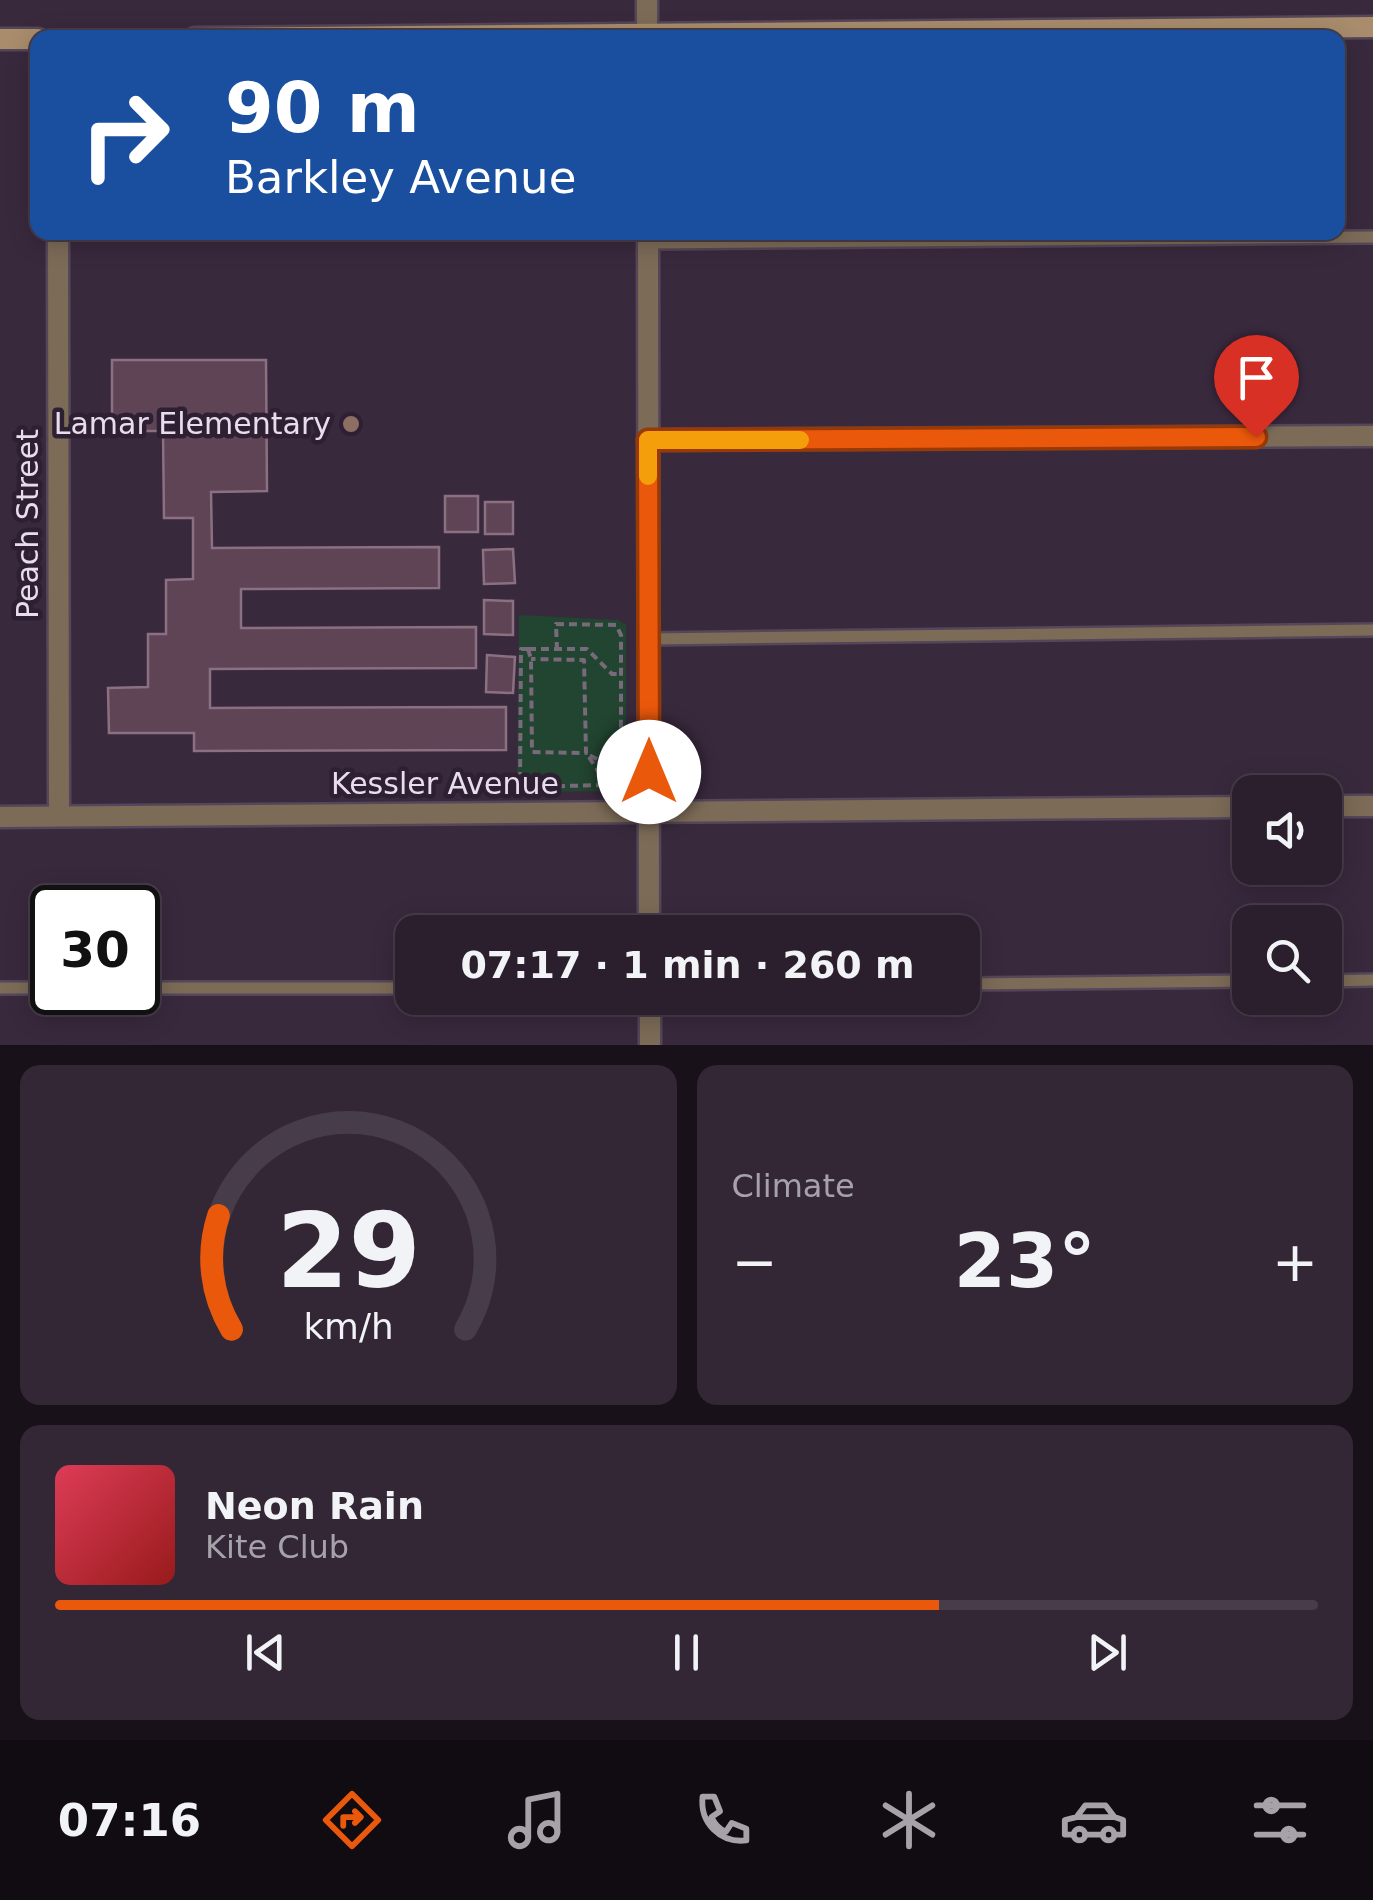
<!DOCTYPE html>
<meta charset="utf-8">
<style>
:root{--surface:#2b1f2e;--page:#332736;--text:#f1f3f6;--muted:#a6a2aa;--line:#473d4a;--accent:#ea580c}
body{margin:0;font-family:"DejaVu Sans",sans-serif;background:var(--page);color:var(--text);height:100vh;display:flex;flex-direction:column;font-size:38px;white-space:nowrap}
*{box-sizing:border-box;margin:0}
p{font-size:32px;color:var(--muted)}
.icon{flex:none;width:55px;height:55px;fill:none;stroke:currentColor;stroke-width:2;stroke-linecap:round;stroke-linejoin:round}
.map{position:relative;height:1045px;overflow:hidden}
.panel{display:flex;flex-direction:column;gap:20px;padding:20px;background:#181119;flex:1}
.panel>*{flex:none}
.hud{position:absolute;left:30px;top:30px;width:1315px;height:210px;border-radius:20px;box-shadow:0 5px 25px #0003,0 0 0 2px var(--line);background:#1a4fa0;color:#fff;overflow:hidden}
.buttons{position:absolute;left:1232px;top:775px;display:grid;gap:20px}
.buttons a{display:grid;place-items:center;width:110px;height:110px;border-radius:20px;background:var(--surface);box-shadow:0 5px 25px #0003,0 0 0 2px var(--line);font-size:50px}
.speed{position:absolute;left:30px;top:885px;display:flex;gap:20px;font-size:50px;font-weight:700;text-align:center}
.speed>*{display:grid;place-content:center;width:130px;height:130px;border-radius:50%;background:var(--surface);box-shadow:0 5px 25px #0003,0 0 0 2px var(--line);line-height:1}
.speed .limit{border:5px solid #111;border-radius:15px;background:#fff;color:#111}
.pin{position:absolute;display:grid;place-items:center;width:85px;height:85px;color:#fff;margin:-102px -42px;border-radius:50% 50% 50% 0;rotate:-45deg;box-shadow:0 0 10px #0007}
.pin .icon{rotate:45deg}
.me{position:absolute;width:110px;margin:-55px;rotate:0deg;stroke-linejoin:round;filter:drop-shadow(0 0 8px #0008)}
.turn{display:flex;align-items:center;gap:35px;height:210px;padding:0 30px;font-size:45px}
.turn .icon{width:130px;height:130px;stroke-width:2.5}
.turn b{display:block;font-size:70px;line-height:85px}
.big{font-size:75px;font-weight:700;line-height:1.1}
.panel .widget{flex:1;display:flex;flex-direction:column;justify-content:center;gap:15px;min-width:0;padding:0 35px;border-radius:20px;background:var(--page)}
.panel .dial{align-items:center;gap:0}
.dial svg{height:260px;overflow:visible;fill:none;stroke:var(--line);stroke-width:7;stroke-linecap:round;text-anchor:middle}
.dial text{fill:var(--text);stroke:none}
.song{display:flex;align-items:center;gap:30px}
.cover{width:120px;height:120px;border-radius:15px;background:linear-gradient(135deg,hsl(350 70% 55%),hsl(0 70% 35%))}
.played{height:10px;border-radius:5px;background:linear-gradient(90deg,var(--accent) 70%,var(--line) 70%)}
.keys{display:flex;justify-content:space-around;direction:ltr}
.heat{display:flex;justify-content:space-between;align-items:center;font-size:55px;direction:ltr}
.panel .tiles{flex:1;display:grid;gap:20px;grid-template-columns:1fr 1fr}
.widget:last-child{grid-column:span 2}
.trip{position:absolute;left:395px;top:915px;width:585px;height:100px;border-radius:20px;background:var(--surface);box-shadow:0 5px 25px #0003,0 0 0 2px var(--line);font-weight:700;line-height:100px;text-align:center}
.menu{display:flex;height:160px;justify-content:space-around;align-items:center;background:#110c12;color:var(--muted)}
.menu .icon{width:70px;height:70px}
.menu .current{color:var(--accent)}
.menu b{font-size:45px;color:var(--text)}
.map>svg:first-child{display:block}
.green{fill:#214530}
.building{fill:#5e4454;stroke:#8b7081;stroke-width:2.5}
.lines{fill:none;stroke-linecap:round;stroke-linejoin:round}
.service-casing{stroke:#554659;stroke-width:16}
.minor-casing{stroke:#554659;stroke-width:25}
.secondary-casing{stroke:#554659;stroke-width:25}
.path{stroke:#78697b;stroke-width:4;stroke-dasharray:8 5;stroke-linecap:butt}
.service{stroke:#7c6b57;stroke-width:11}
.minor{stroke:#7c6b57;stroke-width:20}
.secondary{stroke:#a88c6c;stroke-width:20}
.route-casing{stroke:#983908;stroke-width:25}
.route{stroke:#ea580c;stroke-width:18}
.slow{stroke:#f59e0b;stroke-width:18}
.education-dot{fill:#8d6e63;stroke:#2f1f33;stroke-width:4}
.labels{text-anchor:middle;stroke-width:9;stroke-linejoin:round;paint-order:stroke}
.poi-label{font-size:30px;fill:#e8ddeb;stroke:#2f1f33;text-anchor:end}
.street-label{font-size:30px;fill:#e8ddeb;stroke:#2f1f33}
</style>
<div class="map">
<svg width="1373" height="1045" viewBox="0 0 1373 1045">
<rect width="100%" height="100%" fill="#39293d"/>
<polygon class="green" points="519,615 618,620 626,625 626,775 617,791 517,792"/>
<g class="building">
<polygon points="112,360 266,360 267,491 211,492 212,548 439,547 439,588 241,589 241,628 476,627 476,668 210,669 210,708 506,707 506,750 194,751 194,733 109,733 108,688 148,687 148,634 166,634 166,580 193,579 193,518 164,518 163,431 112,431"/>
<rect x="445" y="496" width="33" height="36"/>
<rect x="485" y="502" width="28" height="32"/>
<polygon points="513,549 515,583 484,584 483,550"/>
<polygon points="484,600 513,601 513,635 484,634"/>
<polygon points="487,655 515,657 513,693 486,692"/>
</g>
<g class="lines">
<defs>
<g id="service">
<polyline points="648,243 1373,237"/>
<polyline points="649,639 1373,630"/>
<polyline points="1325,981 1373,980"/>
<polyline points="962,984 1250,981"/>
<polyline points="0,988 52,988"/>
<polyline points="138,988 412,988"/>
</g>
<g id="minor">
<polyline points="647,0 647,38"/>
<polyline points="58,232 59,816"/>
<polyline points="648,232 649,932"/>
<polyline points="648,440 1373,436"/>
<polyline points="1325,806 1373,806"/>
<polyline points="0,817 1250,807"/>
<polyline points="650,998 650,1045"/>
</g>
<g id="secondary">
<polyline points="195,38 1373,27"/>
<polyline points="0,39 38,39"/>
</g>
</defs>
<use href="#service" class="service-casing"/>
<use href="#minor" class="minor-casing"/>
<use href="#secondary" class="secondary-casing"/>
<g class="path">
<polyline points="528,649 531,659 532,752 586,753 584,660 531,659"/>
<polyline points="528,649 521,649 520,787 607,785 621,771 625,771"/>
<polyline points="528,649 587,649 612,674 618,674"/>
<polyline points="557,650 556,624 616,625 621,635 621,771 587,754"/>
<polyline points="589,757 607,785"/>
</g>
<use href="#service" class="service"/>
<use href="#minor" class="minor"/>
<use href="#secondary" class="secondary"/>
</g>
<g class="lines">
<defs>
<polyline id="route" points="649,772 648,440 1256,437"/>
</defs>
<use href="#route" class="route-casing"/>
<use href="#route" class="route"/>
<polyline class="slow" points="648,476 648,440 800,440"/>
</g>
<circle class="education-dot" cx="351" cy="424" r="10"/>
<g class="labels">
<g class="poi-label">
<text x="331" y="434">Lamar Elementary</text>
</g>
<g class="street-label">
<text transform="translate(28 524) rotate(-90)" y="10">Peach Street</text>
<text x="445" y="794">Kessler Avenue</text>
</g>
</g>
</svg>
<div class="buttons">
<a><svg class="icon" aria-label="sound" viewBox="0 0 24 24"><path d="M4 9h4l5-4v14l-5-4H4zM17 9q2 3 0 6"/></svg></a>
<a><svg class="icon" aria-label="search" viewBox="0 0 24 24"><circle cx="10" cy="10" r="6"/><path d="M15 15l6 6"/></svg></a>
</div>
<div class="speed"><div class="limit">30</div></div>
<div class="pin" style="left:1256px;top:437px;background:#d93025"><svg class="icon" aria-label="arrive" viewBox="0 0 24 24"><path d="M6 21V4h12l-3 4 3 4H6"/></svg></div>
<svg class="me" style="left:649px;top:772px" viewBox="-20 -20 40 40"><circle r="19" fill="#fff"/><path d="M0-13L10 11 0 6-10 11z" fill="#ea580c"/></svg>
<div class="trip">07:17 · 1 min · 260 m</div>
<div class="hud">
<div class="turn"><svg class="icon" aria-label="right" viewBox="0 0 24 24"><path d="M7 20v-9h11M14 6l5 5-5 5"/></svg><div><b>90 m</b>Barkley Avenue</div></div>
</div>
</div>
<section class="panel">
<div class="tiles">
<div class="widget dial"><svg viewBox="0 0 100 80">
<path d="M14 69A42 42 0 1 1 86 69"/>
<path d="M14 69A42 42 0 0 1 10 34" stroke="#ea580c"/>
<text x="50" y="56" font-size="32" font-weight="700">29</text>
<text x="50" y="72" font-size="11">km/h</text>
</svg></div>
<div class="widget"><p>Climate</p>
<div class="heat"><a>−</a><b class="big">23°</b><a>+</a></div>
</div>
<div class="widget">
<div class="song"><i class="cover"></i><div><b>Neon Rain</b><p>Kite Club</p></div></div>
<div class="played"></div>
<div class="keys"><svg class="icon" aria-label="previous" viewBox="0 0 24 24"><path d="M18 5L8 12l10 7zM5 5v14"/></svg><svg class="icon" aria-label="pause" viewBox="0 0 24 24"><path d="M8 5v14M16 5v14"/></svg><svg class="icon" aria-label="next" viewBox="0 0 24 24"><path d="M6 5l10 7-10 7zM19 5v14"/></svg></div>
</div>
</div>
</section>
<nav class="menu">
<b>07:16</b>
<svg class="icon current" aria-label="directions" viewBox="0 0 24 24"><path d="M12 3l9 9-9 9-9-9zM9 14v-3h6M13 9l2 2-2 2"/></svg>
<svg class="icon" aria-label="music" viewBox="0 0 24 24"><path d="M9 18V5l10-2v13"/><circle cx="6" cy="18" r="3"/><circle cx="16" cy="16" r="3"/></svg>
<svg class="icon" aria-label="phone" viewBox="0 0 24 24"><path d="M5 4h4l2 5-3 2q2 4 5 5l2-3 5 2v4C11 20 4 13 5 4z"/></svg>
<svg class="icon" aria-label="climate" viewBox="0 0 24 24"><path d="M12 3v18M4 7l16 10M4 17L20 7"/></svg>
<svg class="icon" aria-label="car" viewBox="0 0 24 24"><path d="M5 17H2v-5l4-1 3-4h7l3 4 3 1v5h-3M9 17h6M6 11h13"/><circle cx="7" cy="17" r="2"/><circle cx="17" cy="17" r="2"/></svg>
<svg class="icon" aria-label="filters" viewBox="0 0 24 24"><path d="M4 7h16M4 17h16"/><circle cx="9" cy="7" r="2"/><circle cx="15" cy="17" r="2"/></svg>
</nav>
